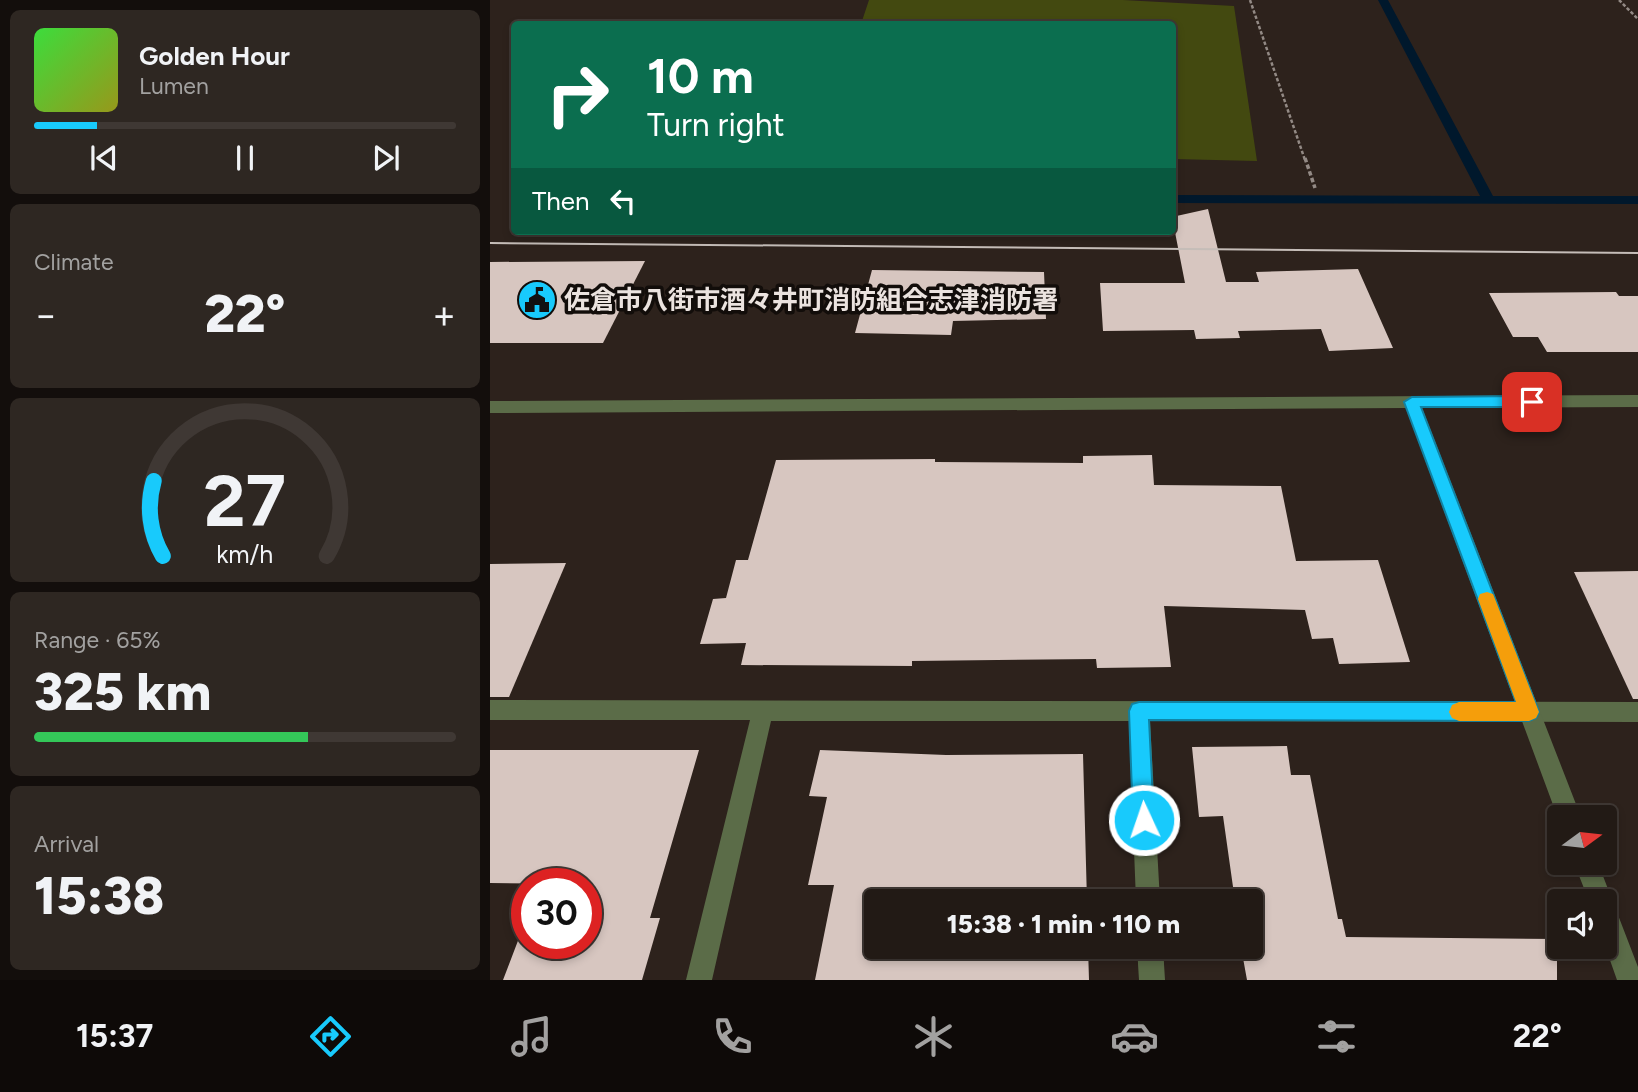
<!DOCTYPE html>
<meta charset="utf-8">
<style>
:root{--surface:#221a15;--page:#2e2722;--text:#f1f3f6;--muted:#a2a1a0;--line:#3f3834;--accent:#18cafc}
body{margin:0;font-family:Figtree,"Noto Sans JP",sans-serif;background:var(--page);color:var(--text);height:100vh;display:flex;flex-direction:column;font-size:26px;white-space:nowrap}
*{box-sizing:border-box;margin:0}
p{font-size:23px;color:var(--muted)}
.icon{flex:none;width:38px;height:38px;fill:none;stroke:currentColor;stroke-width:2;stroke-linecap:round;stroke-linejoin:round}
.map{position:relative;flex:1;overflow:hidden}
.sheet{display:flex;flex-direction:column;gap:10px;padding:10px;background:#130e0c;width:490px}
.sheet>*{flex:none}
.guide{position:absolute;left:21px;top:21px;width:665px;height:214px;border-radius:7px;box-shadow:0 4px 10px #0003,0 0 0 2px var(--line);background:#0b6e4f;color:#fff;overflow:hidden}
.needle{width:46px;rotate:75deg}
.buttons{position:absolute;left:1057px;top:805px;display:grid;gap:14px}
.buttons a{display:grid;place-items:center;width:70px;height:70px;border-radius:7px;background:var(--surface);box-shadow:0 4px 10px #0003,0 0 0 2px var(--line);font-size:35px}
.speed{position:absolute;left:21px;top:868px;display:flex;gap:14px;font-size:35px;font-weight:700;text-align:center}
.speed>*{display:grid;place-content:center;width:91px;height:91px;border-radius:50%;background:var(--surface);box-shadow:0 4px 10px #0003,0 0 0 2px var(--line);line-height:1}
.speed .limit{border:10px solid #d22;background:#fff;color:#111}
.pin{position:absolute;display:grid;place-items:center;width:60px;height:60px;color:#fff;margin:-30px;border-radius:14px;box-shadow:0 4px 10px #0006}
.me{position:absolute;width:77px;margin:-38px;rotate:357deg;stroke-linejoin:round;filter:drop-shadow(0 0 5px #0008)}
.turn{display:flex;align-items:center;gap:24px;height:147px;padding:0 21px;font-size:32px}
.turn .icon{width:91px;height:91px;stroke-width:2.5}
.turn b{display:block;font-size:49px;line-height:60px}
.then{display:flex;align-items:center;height:66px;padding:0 21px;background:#0003;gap:14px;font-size:26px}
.big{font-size:52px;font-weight:800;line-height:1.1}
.sheet .tile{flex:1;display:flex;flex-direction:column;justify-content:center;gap:10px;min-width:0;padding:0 24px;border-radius:10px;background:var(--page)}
.sheet .dial{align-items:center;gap:0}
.dial svg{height:182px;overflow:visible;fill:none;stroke:var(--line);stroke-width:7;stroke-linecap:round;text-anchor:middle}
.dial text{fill:var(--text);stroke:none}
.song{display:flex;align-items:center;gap:21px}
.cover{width:84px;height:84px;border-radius:10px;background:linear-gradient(135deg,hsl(120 70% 55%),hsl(60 70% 35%))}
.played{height:7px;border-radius:4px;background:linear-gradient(90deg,var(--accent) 15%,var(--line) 15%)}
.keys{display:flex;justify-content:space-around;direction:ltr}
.heat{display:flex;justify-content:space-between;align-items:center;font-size:38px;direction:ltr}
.charge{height:10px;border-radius:5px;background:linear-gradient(90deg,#34c759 65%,var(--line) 0)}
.trip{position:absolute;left:374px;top:889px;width:399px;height:70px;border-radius:7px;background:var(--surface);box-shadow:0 4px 10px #0003,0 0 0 2px var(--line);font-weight:800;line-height:70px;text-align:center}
.tab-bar{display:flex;height:112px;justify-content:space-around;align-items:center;background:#0e0a08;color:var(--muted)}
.tab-bar .icon{width:49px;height:49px}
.tab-bar .active{color:var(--accent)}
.tab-bar b{font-size:32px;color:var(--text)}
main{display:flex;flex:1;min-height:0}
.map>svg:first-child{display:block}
.green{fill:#434910}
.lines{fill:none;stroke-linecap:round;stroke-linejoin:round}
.stream{fill:#00182c;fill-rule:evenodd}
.building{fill:#d7c6c0}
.path-far1{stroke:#938a85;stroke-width:2.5;stroke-dasharray:3.5 2;stroke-linecap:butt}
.path{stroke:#938a85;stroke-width:3.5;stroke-dasharray:4.5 2.5;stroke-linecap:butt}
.minor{fill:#5b6c48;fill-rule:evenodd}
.tertiary{fill:#5b6c48;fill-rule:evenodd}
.tram{stroke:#c5bdb8;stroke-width:2}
.route{fill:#18cafc;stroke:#1083a4;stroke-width:2}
.slow{fill:#f59e0b}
.labels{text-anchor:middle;stroke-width:7;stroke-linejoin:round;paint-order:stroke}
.poi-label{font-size:26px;font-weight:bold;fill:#ebe3df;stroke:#120d0a;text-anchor:start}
</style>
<main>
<section class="sheet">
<div class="tile">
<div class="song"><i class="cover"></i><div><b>Golden Hour</b><p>Lumen</p></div></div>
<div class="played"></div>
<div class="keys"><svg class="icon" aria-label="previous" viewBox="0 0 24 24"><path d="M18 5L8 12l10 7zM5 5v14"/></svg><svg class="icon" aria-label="pause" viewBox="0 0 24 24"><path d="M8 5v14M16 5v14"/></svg><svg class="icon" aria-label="next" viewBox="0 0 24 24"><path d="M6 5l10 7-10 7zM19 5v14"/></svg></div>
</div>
<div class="tile"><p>Climate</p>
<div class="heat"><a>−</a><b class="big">22°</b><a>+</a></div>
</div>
<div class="tile dial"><svg viewBox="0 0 100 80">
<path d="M14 69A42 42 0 1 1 86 69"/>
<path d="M14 69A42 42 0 0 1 10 36" stroke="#18cafc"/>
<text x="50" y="56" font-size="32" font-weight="700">27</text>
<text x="50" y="72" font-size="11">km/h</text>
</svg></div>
<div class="tile"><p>Range · 65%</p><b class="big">325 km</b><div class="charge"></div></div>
<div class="tile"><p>Arrival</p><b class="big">15:38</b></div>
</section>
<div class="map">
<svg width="1148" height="980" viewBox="0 0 1148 980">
<rect width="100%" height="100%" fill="#2d221c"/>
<polygon class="green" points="379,0 633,0 744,6 767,161 683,159 682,24 371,24"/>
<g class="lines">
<polygon class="stream" points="888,0 898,0 1003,196 1148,196 1148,204 682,203 682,195 990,196"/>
</g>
<g class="building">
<polygon points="718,209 736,282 769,282 766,272 868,269 903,348 839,351 831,329 748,331 750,338 706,339 704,330 613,331 610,283 695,283 682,217"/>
<polygon points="155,261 113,343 0,343 0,262"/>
<polygon points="382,270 554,272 556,319 463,321 461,335 365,333"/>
<polygon points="1126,292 1129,296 1148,296 1148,352 1057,352 1048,337 1023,337 999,293"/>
<polygon points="662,455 664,485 791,486 806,561 888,560 920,662 849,664 843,638 822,639 815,610 674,606 681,667 607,668 606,659 422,661 422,666 251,665 256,643 210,644 223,599 236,598 246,560 258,560 286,460 445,459 445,462 593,463 593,456"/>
<polygon points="76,563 19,697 0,697 0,564"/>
<polygon points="1148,571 1148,699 1143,699 1084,572"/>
<polygon points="797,746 801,775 820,775 848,919 852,919 856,937 1067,939 1067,980 757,980 751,947 761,947 761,901 745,901 733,816 709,817 702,747"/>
<polygon points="0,750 209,750 160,918 170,918 152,980 13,980 37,917 37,943 96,943 96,884 0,883"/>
<polygon points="330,750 456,755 593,754 597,901 387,901 387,947 598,947 599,980 325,980 344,885 318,885 337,797 319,796"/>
</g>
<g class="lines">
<g class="path-far1">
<polyline points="760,0 815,160"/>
<polyline points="1129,0 1148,19"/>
</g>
<polyline class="path" points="815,158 825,188"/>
<g class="minor">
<polygon points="0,700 1148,702 1148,722 660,721 670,901 646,901 639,721 281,721 222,980 196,980 260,720 0,720"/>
<polygon points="647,947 673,947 675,980 649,980"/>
</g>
<g class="tertiary">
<polygon points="1148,395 1148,407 932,408 1091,817 1069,817 1069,821 916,408 0,413 0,401"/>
<polygon points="1084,863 1108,863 1148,967 1148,980 1127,980 1115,946 1115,901 1099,901"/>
</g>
<polyline class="tram" points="0,243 1148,253"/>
</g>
<polygon class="route" points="1042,396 1050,402 1042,407 931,407 1049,712 1046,718 1039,721 659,720 664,820 661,827 654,830 647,827 643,820 639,711 642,704 649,702 1026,702 914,402 922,397"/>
<polygon class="slow" points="997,592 1003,594 1005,599 1049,712 1046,718 1039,721 969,721 962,718 959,712 962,705 969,702 1026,702 988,599 990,594"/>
<defs>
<symbol id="civic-disc" viewBox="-11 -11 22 22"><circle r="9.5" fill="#18cafc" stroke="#120d0a"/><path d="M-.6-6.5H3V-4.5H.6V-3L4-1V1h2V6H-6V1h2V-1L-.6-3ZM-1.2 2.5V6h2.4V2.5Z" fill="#111"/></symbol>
</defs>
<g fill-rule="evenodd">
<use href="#civic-disc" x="25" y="278" width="44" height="44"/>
</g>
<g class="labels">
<g class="poi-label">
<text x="74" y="309">佐倉市八街市酒々井町消防組合志津消防署</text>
</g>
</g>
</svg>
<div class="buttons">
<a><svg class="needle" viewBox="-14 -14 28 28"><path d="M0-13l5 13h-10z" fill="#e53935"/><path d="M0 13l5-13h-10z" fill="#a2a1a0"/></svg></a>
<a><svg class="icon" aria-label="sound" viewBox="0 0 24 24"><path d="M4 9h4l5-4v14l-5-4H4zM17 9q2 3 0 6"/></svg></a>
</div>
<div class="speed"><div class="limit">30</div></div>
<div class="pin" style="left:1042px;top:402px;background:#d93025"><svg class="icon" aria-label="arrive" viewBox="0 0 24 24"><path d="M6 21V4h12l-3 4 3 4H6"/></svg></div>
<svg class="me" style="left:654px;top:820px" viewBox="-20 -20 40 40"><circle r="17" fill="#18cafc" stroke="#fff" stroke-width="3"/><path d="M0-11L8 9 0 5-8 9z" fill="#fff"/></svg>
<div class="trip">15:38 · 1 min · 110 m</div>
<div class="guide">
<div class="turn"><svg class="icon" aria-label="right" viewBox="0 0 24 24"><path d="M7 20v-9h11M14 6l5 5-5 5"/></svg><div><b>10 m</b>Turn right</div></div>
<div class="then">Then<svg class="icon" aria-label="left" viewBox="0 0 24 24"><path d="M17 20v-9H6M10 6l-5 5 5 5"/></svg></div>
</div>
</div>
</main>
<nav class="tab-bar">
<b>15:37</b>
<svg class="icon active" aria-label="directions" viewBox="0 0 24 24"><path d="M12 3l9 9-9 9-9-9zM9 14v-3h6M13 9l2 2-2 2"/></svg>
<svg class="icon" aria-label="music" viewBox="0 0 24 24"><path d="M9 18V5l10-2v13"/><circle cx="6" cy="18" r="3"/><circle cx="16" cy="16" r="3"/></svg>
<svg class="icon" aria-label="phone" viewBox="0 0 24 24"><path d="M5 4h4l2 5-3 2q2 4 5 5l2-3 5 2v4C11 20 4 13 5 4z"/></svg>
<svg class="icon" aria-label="climate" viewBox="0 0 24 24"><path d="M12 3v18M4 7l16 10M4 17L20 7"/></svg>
<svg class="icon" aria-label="car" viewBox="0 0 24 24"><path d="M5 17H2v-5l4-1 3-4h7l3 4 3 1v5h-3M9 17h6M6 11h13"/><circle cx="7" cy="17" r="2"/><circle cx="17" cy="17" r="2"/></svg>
<svg class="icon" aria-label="filters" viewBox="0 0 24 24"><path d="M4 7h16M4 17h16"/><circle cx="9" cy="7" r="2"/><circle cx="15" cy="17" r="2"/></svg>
<b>22°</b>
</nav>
